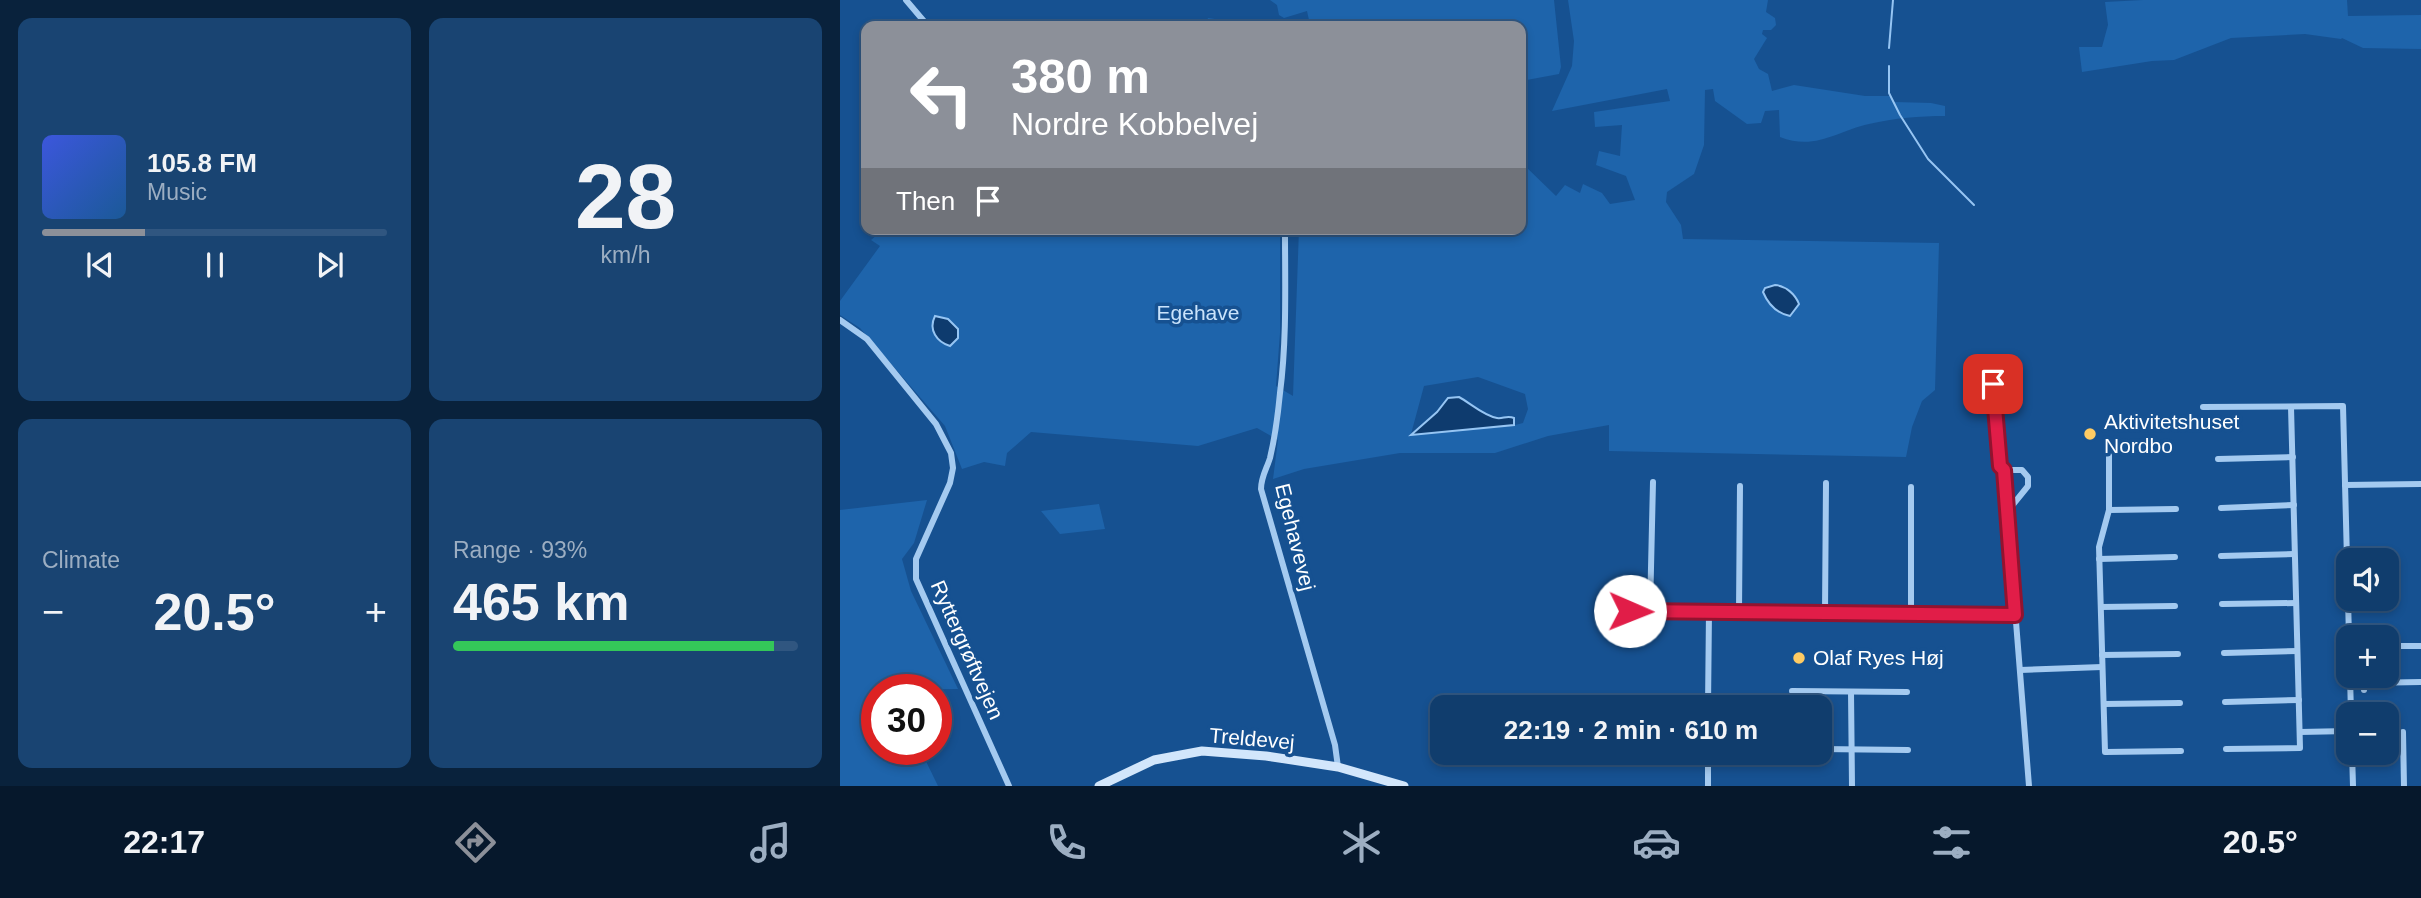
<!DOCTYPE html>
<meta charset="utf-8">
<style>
:root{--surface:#103d6d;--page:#194472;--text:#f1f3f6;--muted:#9caec2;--line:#305680;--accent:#8c9099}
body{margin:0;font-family:Helvetica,sans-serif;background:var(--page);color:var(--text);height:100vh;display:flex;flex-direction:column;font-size:26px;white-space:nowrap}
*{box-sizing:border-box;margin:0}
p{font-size:23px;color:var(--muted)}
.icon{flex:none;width:38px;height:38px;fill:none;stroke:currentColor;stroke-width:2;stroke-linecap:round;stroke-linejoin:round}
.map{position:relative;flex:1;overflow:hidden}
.drawer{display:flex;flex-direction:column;gap:18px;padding:18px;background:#09223c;width:840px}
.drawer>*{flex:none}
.hud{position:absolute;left:21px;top:21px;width:665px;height:214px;border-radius:14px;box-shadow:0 4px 10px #0003,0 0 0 2px var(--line);background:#8c9099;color:#fff;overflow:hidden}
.tools{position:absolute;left:1496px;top:548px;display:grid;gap:14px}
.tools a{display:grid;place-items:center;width:63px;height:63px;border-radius:14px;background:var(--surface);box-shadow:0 4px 10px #0003,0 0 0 2px var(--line);font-size:35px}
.speed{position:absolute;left:21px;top:674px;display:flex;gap:14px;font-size:35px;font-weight:700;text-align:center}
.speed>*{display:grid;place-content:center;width:91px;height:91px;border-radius:50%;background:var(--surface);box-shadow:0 4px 10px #0003,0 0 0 2px var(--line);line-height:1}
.speed .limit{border:10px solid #d22;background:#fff;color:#111}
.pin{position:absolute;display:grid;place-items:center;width:60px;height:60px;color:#fff;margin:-30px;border-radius:14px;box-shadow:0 4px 10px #0006}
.me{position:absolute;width:77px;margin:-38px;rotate:91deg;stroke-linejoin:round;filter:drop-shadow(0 0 5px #0008)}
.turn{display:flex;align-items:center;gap:24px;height:147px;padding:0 35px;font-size:32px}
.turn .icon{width:91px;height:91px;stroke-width:2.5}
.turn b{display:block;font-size:49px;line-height:60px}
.then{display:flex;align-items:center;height:66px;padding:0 35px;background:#0003;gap:14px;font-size:26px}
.big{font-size:52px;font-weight:700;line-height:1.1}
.drawer .card{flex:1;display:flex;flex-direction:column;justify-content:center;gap:10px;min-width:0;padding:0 24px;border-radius:14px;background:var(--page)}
.drawer .dial{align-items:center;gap:0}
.dial b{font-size:91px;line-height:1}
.song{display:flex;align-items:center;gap:21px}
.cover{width:84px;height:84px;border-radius:10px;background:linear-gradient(135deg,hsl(230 70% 55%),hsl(210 70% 35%))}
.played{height:7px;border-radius:4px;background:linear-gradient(90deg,var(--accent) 30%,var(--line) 30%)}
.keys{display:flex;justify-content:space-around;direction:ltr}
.heat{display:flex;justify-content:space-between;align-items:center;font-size:38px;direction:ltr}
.charge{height:10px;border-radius:5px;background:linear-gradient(90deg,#34c759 93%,var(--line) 0)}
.drawer .tiles{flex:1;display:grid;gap:18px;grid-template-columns:repeat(2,1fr)}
.trip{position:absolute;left:590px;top:695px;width:402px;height:70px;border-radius:14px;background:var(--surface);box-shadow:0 4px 10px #0003,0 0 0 2px var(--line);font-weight:700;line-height:70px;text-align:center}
.menu{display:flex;height:112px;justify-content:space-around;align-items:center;background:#06182c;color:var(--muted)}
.menu .icon{width:49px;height:49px}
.menu .active{color:var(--accent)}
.menu b{font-size:32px;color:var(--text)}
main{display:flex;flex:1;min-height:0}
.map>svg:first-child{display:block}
.green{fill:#1e64ab;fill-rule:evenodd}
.water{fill:#0e3b6e;stroke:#96c5f3;stroke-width:2}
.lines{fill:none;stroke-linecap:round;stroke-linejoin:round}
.stream{stroke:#96c5f3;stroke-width:2}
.street{stroke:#a4caf0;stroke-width:6}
.secondary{stroke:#d2e6fb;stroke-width:9}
.route-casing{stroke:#92132f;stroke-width:18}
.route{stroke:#e11d48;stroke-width:12}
.poi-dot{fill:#ffcb63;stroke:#165191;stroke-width:2.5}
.labels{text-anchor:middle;stroke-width:7;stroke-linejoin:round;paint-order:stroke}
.park-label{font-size:21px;fill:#cae3fb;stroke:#165191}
.poi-label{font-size:21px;fill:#fff;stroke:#165191;text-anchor:start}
.street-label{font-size:21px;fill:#fff;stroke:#165191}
</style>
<main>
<section class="drawer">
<div class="tiles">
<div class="card">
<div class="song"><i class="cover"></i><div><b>105.8 FM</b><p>Music</p></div></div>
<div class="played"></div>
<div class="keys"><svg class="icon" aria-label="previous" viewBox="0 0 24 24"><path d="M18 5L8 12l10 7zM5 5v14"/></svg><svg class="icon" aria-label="pause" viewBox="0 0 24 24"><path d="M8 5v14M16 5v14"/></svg><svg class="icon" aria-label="next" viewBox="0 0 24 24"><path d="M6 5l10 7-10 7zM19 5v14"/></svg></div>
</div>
<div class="card dial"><b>28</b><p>km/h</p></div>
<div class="card"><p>Climate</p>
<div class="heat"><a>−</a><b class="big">20.5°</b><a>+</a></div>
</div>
<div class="card"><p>Range · 93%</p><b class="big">465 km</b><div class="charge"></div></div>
</div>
</section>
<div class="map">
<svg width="1581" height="786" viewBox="0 0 1581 786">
<rect width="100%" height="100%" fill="#165191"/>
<g class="green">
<polygon points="430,0 714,0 721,67 719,74 681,81 681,26 513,26 505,23 502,26 473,26 469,20 467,11 444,18 439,15 437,5"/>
<path d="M728,0H928L926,12L935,18L936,25L931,30H923L922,34L927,38L914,59L919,69L928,74L932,91L954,85L1025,96H1050L1054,102L1091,103L1105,106V116C1079,116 1055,118 1029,124C997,131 975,151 940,137L939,110L925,111L921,123L907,124L875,101L873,89L865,90L864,145L854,174L827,192L826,202L841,225L843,239L1099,243L1095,390L1082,401L1072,427L1066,457L769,451V425L708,436L655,453H560L464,469L433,479L438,440L417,428L358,446L191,432L167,453L165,466L144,462L122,469L105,426L20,328L0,315V301L40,246L31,240L44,229H440V333L436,386L453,396L459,229H681V162L716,196L725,185L740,193L743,184L762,193L770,204L795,200L786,176L756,165L759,151L780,156L782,125L755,127L754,112L830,101L827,89L712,111L732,66L734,41ZM638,377L685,394L688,409L683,423L671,426L571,434L584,386Z"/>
<polygon points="1303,0 1507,0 1508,16 1581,15 1581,49 1523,48 1502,38 1501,39 1465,34 1391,38 1334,60 1312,61 1242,72 1239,47 1262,47 1268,25 1265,2"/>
<polygon points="368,18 423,26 365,26"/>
<polygon points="87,500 74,543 62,559 71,591 118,689 37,690 37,749 80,749 98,786 0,786 0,510"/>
<polygon points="259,504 265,529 220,534 201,511"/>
</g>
<g class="water">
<path d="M935,285C946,286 955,294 959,304L950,316C936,313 928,304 923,292L925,288Z"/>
<path d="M95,316L108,319L118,329V338L110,346C97,342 88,330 95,316Z"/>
<path d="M619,397C630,403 644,416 657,418C663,419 667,415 674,418V425L571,435L597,412L608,398Z"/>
</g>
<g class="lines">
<g class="stream">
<polyline points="1049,48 1053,0"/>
<polyline points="1049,66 1049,93 1060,115 1088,159 1134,205"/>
</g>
<g class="street">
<polyline points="66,0 88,26"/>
<path d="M445,229C445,284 447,339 440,393C438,414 435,437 430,458C427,468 421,477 421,489L495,745L498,767"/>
<polyline points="0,320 27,339 96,424 111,453 113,468 110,483 76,559 76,579 169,786"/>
<polyline points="1153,384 1160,466 1164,470"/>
<polyline points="1363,407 1503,406 1509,637"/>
<polyline points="1269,453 1269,510"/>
<polyline points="1378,459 1453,457"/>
<polyline points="1505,485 1581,484"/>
<polyline points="1381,508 1454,505"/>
<polyline points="1336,509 1269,510 1259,547 1265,752 1341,751"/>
<path d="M1167,512L1188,486V477L1182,470H1164C1172,576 1181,681 1189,786"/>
<polyline points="1381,556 1454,554"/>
<polyline points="1259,559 1335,557"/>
<polyline points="1382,604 1456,603"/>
<polyline points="1261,607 1335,606"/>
<polyline points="770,610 1175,615"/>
<polyline points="810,611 813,482"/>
<polyline points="899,612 900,486"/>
<polyline points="985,613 986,483"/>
<polyline points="1071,614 1071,487"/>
<polyline points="1547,646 1581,646"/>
<polyline points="1384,653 1457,651"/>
<polyline points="1262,655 1338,654"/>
<polyline points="1180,670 1262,667"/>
<polyline points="1510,676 1511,714"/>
<polyline points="1524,676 1524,690"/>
<polyline points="1524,683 1581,682"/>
<polyline points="952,691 1067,692"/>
<polyline points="1011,692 1012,786"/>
<polyline points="1385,702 1459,700"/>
<polyline points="1264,704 1340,703"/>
<polyline points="868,707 869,611"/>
<polyline points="1460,732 1508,731"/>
<polyline points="1563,732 1564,786"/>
<polyline points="980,749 1068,750"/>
<polyline points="1386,749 1460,748 1451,407"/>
<polyline points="1512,752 1513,786"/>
<polyline points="868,786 868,752"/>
</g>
<polyline class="secondary" points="259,786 314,760 362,751 426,756 498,767 564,786"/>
</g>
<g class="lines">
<defs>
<polyline id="route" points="790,611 1175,615 1164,470 1160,466 1153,384"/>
</defs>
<use href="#route" class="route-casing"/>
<use href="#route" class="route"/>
</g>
<g class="poi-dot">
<circle cx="1250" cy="434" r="7"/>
<circle cx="959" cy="658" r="7"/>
</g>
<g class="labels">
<g class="park-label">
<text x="358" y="320">Egehave</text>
</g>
<g class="poi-label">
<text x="1264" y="429">Aktivitetshuset<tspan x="1264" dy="24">Nordbo</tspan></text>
<text x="973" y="665">Olaf Ryes Høj</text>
</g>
<g class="street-label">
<text transform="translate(455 537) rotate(76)" y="7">Egehavevej</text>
<text transform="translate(127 650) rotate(66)" y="7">Ryttergrøftvejen</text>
<text transform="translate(412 739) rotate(5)" y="7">Treldevej</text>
</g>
</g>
</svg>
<div class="tools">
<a><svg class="icon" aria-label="sound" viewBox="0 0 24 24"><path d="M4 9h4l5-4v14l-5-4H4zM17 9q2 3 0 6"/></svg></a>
<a>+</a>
<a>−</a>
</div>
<div class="speed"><div class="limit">30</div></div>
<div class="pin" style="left:1153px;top:384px;background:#d93025"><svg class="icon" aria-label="arrive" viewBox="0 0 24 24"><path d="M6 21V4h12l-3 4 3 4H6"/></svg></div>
<svg class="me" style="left:790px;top:611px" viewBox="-20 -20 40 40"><circle r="19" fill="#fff"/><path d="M0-13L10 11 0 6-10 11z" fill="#e11d48"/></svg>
<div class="trip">22:19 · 2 min · 610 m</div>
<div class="hud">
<div class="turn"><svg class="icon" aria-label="left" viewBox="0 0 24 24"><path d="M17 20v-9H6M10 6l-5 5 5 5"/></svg><div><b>380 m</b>Nordre Kobbelvej</div></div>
<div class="then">Then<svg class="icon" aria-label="arrive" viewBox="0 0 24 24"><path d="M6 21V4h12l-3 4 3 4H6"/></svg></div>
</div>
</div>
</main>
<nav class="menu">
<b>22:17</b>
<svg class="icon active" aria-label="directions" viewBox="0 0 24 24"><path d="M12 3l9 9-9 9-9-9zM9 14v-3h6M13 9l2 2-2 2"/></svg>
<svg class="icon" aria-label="music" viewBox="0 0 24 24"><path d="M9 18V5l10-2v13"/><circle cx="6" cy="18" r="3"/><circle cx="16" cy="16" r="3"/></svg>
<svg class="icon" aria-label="phone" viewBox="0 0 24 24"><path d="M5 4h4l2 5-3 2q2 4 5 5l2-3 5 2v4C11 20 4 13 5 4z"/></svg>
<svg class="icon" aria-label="climate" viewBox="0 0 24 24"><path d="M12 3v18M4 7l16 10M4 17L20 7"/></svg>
<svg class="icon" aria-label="car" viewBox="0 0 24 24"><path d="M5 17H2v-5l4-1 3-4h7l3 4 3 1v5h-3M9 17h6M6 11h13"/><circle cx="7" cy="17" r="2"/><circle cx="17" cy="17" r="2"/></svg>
<svg class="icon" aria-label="filters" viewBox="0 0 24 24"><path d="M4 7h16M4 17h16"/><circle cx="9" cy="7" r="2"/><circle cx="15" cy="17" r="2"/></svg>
<b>20.5°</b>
</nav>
